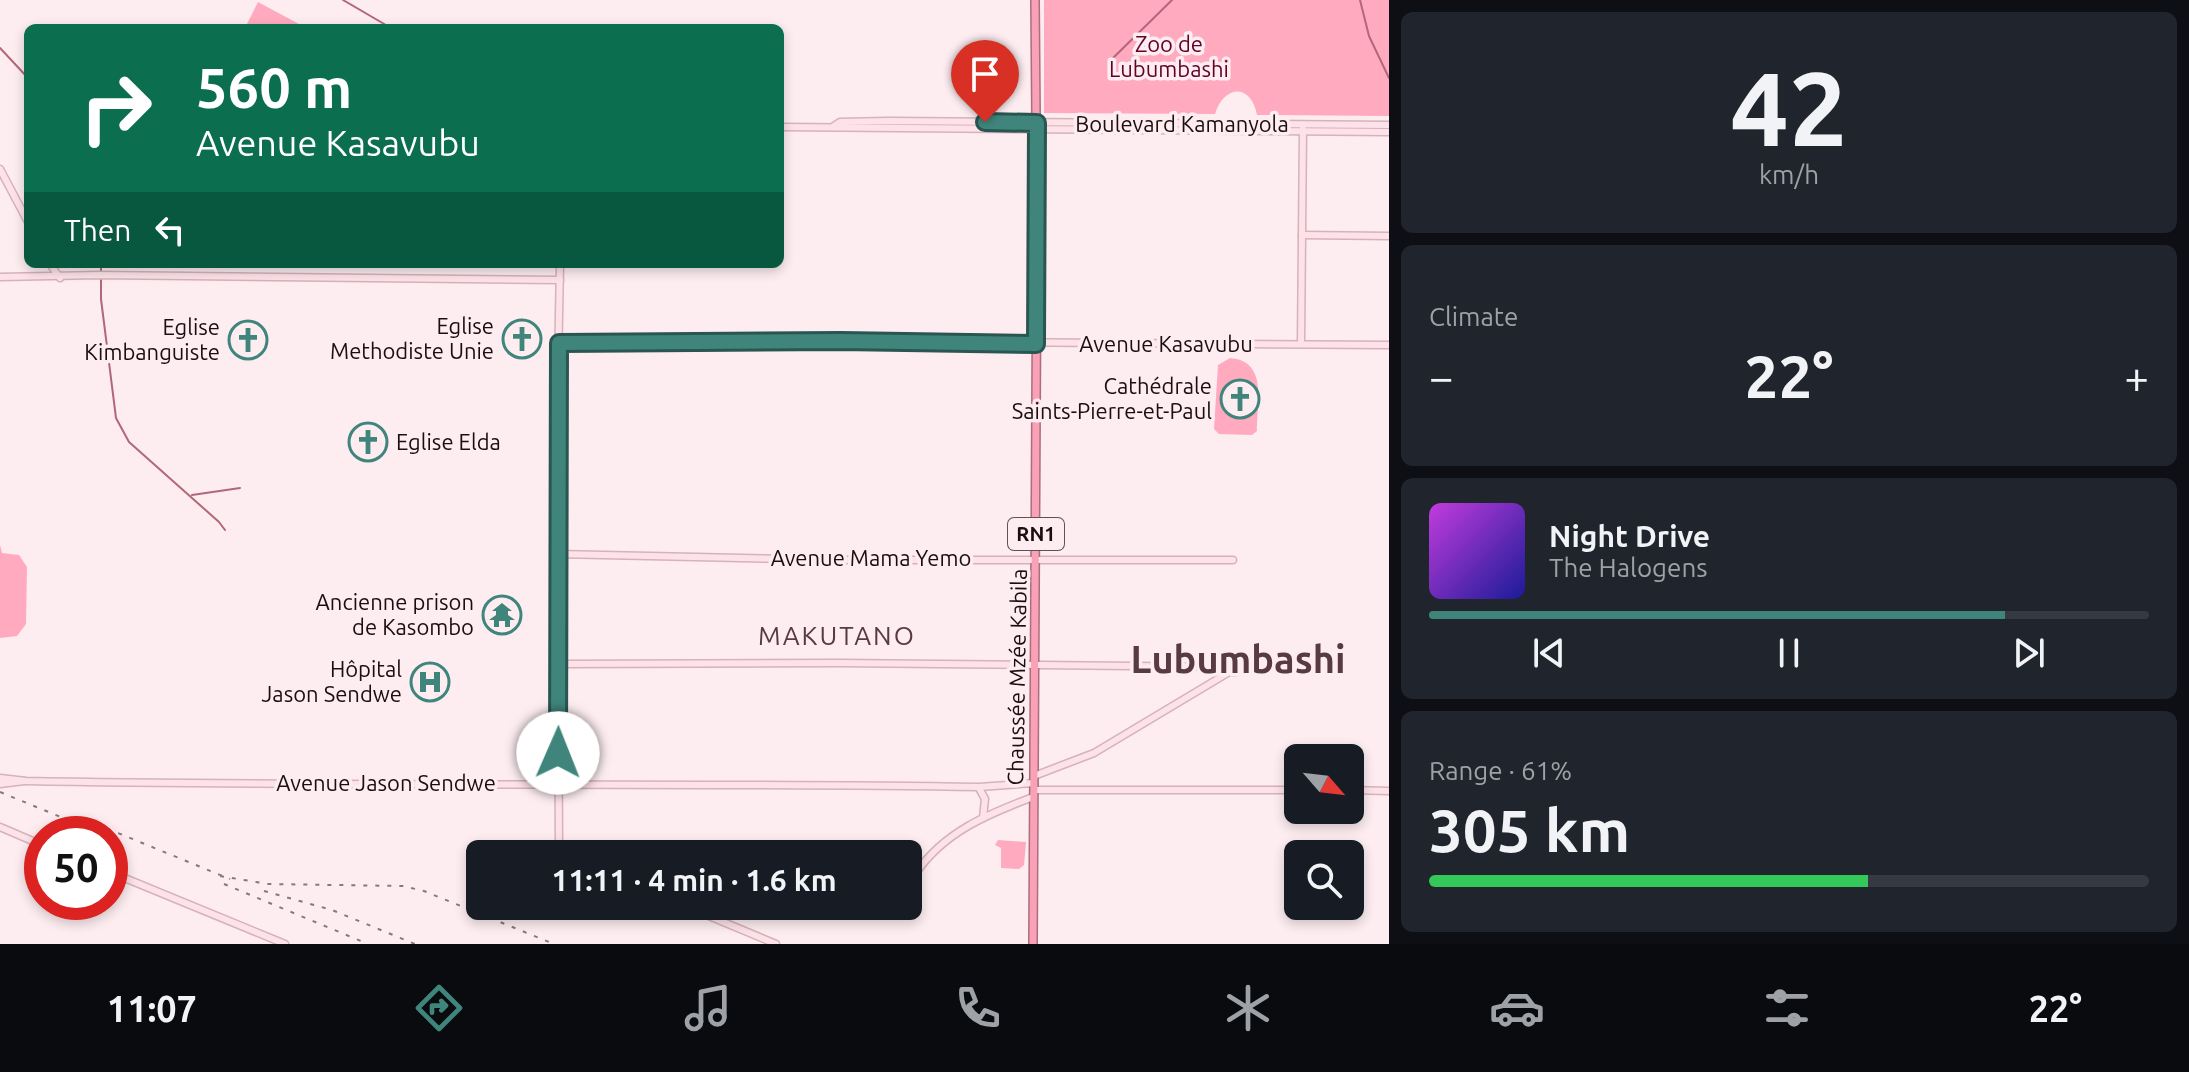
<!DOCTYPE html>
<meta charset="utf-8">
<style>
:root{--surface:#171b24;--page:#20242c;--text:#f1f3f6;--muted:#9ea1a6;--line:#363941;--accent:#3f857c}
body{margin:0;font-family:Ubuntu,sans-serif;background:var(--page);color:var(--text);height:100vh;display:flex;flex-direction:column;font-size:30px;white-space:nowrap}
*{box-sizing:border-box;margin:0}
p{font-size:26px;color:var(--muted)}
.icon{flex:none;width:44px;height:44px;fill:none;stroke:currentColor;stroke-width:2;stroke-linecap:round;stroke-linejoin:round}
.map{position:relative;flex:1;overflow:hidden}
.panel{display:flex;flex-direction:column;gap:12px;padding:12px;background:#0d0f14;width:800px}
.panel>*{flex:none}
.hud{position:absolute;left:24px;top:24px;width:760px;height:244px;border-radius:12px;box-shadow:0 4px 12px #0003;background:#0b6e4f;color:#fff;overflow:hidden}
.needle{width:52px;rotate:118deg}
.controls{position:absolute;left:1284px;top:744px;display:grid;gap:16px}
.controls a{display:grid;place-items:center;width:80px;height:80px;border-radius:12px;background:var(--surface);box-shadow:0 4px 12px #0003;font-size:40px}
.speed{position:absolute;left:24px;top:816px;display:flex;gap:16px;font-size:40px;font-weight:700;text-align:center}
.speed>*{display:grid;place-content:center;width:104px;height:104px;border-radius:50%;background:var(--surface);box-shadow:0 4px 12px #0003;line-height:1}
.speed .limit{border:12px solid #d22;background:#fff;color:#111}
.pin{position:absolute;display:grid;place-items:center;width:68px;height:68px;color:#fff;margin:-82px -34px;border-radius:50% 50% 50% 0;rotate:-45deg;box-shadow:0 0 8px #0007}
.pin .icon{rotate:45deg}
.me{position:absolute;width:88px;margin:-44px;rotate:1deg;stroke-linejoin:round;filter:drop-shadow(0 0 6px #0008)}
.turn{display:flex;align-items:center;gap:28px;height:168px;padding:0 40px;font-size:36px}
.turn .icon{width:104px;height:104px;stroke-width:2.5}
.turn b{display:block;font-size:56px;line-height:68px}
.then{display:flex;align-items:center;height:76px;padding:0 40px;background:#0003;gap:16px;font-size:30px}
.big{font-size:60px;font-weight:600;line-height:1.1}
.panel .card{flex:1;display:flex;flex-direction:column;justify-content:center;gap:12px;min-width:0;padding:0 28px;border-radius:12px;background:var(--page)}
.panel .dial{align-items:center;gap:0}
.dial b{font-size:104px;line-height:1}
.song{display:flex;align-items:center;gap:24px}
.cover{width:96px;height:96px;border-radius:12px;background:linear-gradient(135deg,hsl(290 70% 55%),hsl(240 70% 35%))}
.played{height:8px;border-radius:4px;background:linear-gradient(90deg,var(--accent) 80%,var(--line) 80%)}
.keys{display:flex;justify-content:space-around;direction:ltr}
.heat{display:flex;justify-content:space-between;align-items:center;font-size:44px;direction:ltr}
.charge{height:12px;border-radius:6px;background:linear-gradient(90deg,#34c759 61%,var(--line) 0)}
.trip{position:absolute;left:466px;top:840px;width:456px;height:80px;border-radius:12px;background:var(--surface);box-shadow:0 4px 12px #0003;font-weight:600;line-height:80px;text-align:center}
.tab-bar{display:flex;height:128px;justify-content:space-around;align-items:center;background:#090b0e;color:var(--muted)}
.tab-bar .icon{width:56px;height:56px}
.tab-bar .selected{color:var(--accent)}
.tab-bar b{font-size:36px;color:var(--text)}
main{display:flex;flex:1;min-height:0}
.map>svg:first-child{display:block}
.green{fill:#ffaabe}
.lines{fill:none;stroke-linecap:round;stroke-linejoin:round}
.stream{stroke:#b2677a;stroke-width:2}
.secondary-casing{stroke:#d6b2ba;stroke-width:9}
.highway-casing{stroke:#ab6e7c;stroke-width:10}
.secondary{stroke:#fde3e9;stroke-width:6}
.highway{stroke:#f9a1b6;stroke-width:7}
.rail{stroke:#87787b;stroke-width:2;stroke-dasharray:4 8;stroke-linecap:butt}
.route-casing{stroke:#295651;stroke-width:20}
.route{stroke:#3f857c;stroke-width:14}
.labels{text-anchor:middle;stroke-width:7;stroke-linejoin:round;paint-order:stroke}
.shield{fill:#fdedf0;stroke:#5f5154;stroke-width:2}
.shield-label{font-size:20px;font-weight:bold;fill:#1b0e11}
.park-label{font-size:22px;fill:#5f022a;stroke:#fdedf0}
.street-label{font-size:22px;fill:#1b0e11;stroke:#fdedf0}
.poi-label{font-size:22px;fill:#1b0e11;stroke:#fdedf0;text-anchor:end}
.quarter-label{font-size:26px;letter-spacing:2px;fill:#583b42;stroke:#fdedf0}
.town-label{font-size:38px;font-weight:bold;fill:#583b42;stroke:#fdedf0}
</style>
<main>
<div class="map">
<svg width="1389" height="944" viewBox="0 0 1389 944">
<rect width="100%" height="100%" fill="#fdedf0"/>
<g class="green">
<path d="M1044,0H1389V116L1257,115C1251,83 1224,85 1215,114L1044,113Z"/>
<polygon points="258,2 299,24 297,28 245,28"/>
<path d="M1230,358C1268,361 1257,402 1257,431L1252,435L1219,434L1214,429L1218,365Z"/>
<polygon points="0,545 2,553 19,555 27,567 26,624 17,636 0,638"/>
<polygon points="998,840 1026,842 1024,865 1019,869 1001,868 1001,848 995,845"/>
</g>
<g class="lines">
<g class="stream">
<polyline points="343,0 391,28"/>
<polyline points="1360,0 1369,36 1389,78"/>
<polyline points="0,48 28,78"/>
<polyline points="1111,60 1172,0"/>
<polyline points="101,264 101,299 116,418 129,442 219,522 225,530"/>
<polyline points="192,495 240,488"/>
</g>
<defs>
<g id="secondary">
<polyline points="834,126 840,122 888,121 1389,125"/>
<polyline points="780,127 1389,132"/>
<polyline points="0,169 28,222"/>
<polyline points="1302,235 1389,236"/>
<polyline points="50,264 60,278"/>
<polyline points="0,277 99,275 560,280"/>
<polyline points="559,343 841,341 1389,345"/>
<polyline points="1301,343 1303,129"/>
<polyline points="557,554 838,560 1233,560"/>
<circle cx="1234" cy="668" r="4.5"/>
<polyline points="560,664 839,663 1229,667"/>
<polyline points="1034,776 1094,753 1231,671"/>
<path d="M0,778L26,781C343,787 661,782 979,787L1034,783"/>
<polyline points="0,784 24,781"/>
<polyline points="979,788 985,799 983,818"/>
<polyline points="1034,790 1298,790"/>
<polyline points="1350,790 1389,791"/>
<polyline points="0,827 42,845"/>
<polyline points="559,854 557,418 560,264"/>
<polyline points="110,872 285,944"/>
<path d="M916,873C944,832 988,814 1033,797"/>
<polyline points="685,906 776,944"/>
</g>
<polyline id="highway" points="1033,944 1037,234 1035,0"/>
</defs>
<use href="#secondary" class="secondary-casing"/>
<use href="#highway" class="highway-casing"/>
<use href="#secondary" class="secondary"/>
<use href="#highway" class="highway"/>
<g class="rail">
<polyline points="0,792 102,834"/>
<polyline points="96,824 230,879"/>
<polyline points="220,876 268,884 403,886 424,891 554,944"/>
<polyline points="224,884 368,944"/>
<polyline points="264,891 332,910 415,944"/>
</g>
</g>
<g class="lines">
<defs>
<polyline id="route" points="558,753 559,343 841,341 1036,344 1037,123 985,122"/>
</defs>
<use href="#route" class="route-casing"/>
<use href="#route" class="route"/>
</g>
<defs>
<symbol id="church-ring" viewBox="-11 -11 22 22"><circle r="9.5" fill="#fdedf0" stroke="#3f857c" stroke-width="1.5"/><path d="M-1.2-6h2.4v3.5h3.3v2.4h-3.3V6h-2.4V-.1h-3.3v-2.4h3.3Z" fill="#3f857c"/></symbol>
<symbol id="temple-ring" viewBox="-11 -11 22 22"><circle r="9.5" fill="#fdedf0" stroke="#3f857c" stroke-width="1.5"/><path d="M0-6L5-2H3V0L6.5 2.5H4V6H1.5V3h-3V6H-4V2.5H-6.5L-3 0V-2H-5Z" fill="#3f857c"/></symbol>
<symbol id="hospital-ring" viewBox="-11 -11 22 22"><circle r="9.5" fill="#fdedf0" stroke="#3f857c" stroke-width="1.5"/><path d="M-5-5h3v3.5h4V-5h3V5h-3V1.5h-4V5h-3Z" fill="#3f857c"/></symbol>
</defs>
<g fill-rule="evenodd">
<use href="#church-ring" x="500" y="317" width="44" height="44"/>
<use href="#church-ring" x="226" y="318" width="44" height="44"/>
<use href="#church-ring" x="1218" y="377" width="44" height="44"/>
<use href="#church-ring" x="346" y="420" width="44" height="44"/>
<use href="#temple-ring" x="480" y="593" width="44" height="44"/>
<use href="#hospital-ring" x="408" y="660" width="44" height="44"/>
</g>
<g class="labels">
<rect class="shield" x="1008" y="518" width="56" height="32" rx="6"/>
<g class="shield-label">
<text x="1036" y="541">RN1</text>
</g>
<g class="park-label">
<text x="1169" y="52">Zoo de<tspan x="1169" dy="25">Lubumbashi</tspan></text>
</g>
<g class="street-label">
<text x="1182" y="132">Boulevard Kamanyola</text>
<text x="1166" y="352">Avenue Kasavubu</text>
<text x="871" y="566">Avenue Mama Yemo</text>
<text transform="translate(1017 677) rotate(-89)" y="8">Chaussée Mzée Kabila</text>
<text x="386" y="791">Avenue Jason Sendwe</text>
</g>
<g class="poi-label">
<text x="494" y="334">Eglise<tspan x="494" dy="25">Methodiste Unie</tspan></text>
<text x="220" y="335">Eglise<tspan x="220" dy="25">Kimbanguiste</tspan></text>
<text x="1212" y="394">Cathédrale<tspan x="1212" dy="25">Saints-Pierre-et-Paul</tspan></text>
<text x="396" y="450" text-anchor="start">Eglise Elda</text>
<text x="474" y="610">Ancienne prison<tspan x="474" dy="25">de Kasombo</tspan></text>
<text x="402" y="677">Hôpital<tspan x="402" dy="25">Jason Sendwe</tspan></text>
</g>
<g class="quarter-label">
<text x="837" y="645">MAKUTANO</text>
</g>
<g class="town-label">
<text x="1238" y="673">Lubumbashi</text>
</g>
</g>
</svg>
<div class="controls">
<a><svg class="needle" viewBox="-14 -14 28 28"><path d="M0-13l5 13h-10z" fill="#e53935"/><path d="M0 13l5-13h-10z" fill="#9ea1a6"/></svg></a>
<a><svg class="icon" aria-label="search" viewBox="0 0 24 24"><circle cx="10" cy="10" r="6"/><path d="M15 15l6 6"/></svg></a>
</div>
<div class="speed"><div class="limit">50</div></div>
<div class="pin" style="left:985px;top:122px;background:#d93025"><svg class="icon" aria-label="arrive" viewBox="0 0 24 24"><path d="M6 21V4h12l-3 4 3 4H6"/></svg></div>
<svg class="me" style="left:558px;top:753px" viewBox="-20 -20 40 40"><circle r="19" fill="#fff"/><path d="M0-13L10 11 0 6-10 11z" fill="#3f857c"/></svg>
<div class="trip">11:11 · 4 min · 1.6 km</div>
<div class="hud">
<div class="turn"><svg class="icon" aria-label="right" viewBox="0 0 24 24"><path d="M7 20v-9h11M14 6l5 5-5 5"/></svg><div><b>560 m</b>Avenue Kasavubu</div></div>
<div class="then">Then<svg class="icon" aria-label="left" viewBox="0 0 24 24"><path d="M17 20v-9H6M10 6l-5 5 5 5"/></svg></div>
</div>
</div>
<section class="panel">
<div class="card dial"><b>42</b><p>km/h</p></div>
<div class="card"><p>Climate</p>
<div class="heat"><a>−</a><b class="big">22°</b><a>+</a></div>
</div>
<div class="card">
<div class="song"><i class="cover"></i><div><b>Night Drive</b><p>The Halogens</p></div></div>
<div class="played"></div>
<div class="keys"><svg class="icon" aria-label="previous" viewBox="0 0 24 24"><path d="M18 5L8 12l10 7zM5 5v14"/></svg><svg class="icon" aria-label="pause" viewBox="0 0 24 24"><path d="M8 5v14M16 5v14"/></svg><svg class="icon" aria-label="next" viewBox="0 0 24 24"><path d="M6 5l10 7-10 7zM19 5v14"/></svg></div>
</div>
<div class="card"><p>Range · 61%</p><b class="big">305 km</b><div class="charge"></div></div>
</section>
</main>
<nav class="tab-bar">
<b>11:07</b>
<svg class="icon selected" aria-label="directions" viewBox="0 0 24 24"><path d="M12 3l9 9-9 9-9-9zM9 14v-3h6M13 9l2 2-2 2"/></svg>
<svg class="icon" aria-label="music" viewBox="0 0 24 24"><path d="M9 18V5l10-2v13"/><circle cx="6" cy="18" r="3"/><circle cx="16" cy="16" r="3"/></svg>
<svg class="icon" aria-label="phone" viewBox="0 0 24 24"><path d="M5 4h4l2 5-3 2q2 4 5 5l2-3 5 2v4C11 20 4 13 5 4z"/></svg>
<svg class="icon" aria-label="climate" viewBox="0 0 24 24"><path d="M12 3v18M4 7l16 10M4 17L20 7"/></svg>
<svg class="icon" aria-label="car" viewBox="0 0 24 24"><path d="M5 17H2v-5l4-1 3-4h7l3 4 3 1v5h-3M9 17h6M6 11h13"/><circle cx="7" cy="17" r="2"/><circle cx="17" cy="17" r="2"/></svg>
<svg class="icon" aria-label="filters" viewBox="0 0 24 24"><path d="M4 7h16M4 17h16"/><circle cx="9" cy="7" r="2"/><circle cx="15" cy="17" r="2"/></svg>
<b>22°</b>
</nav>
